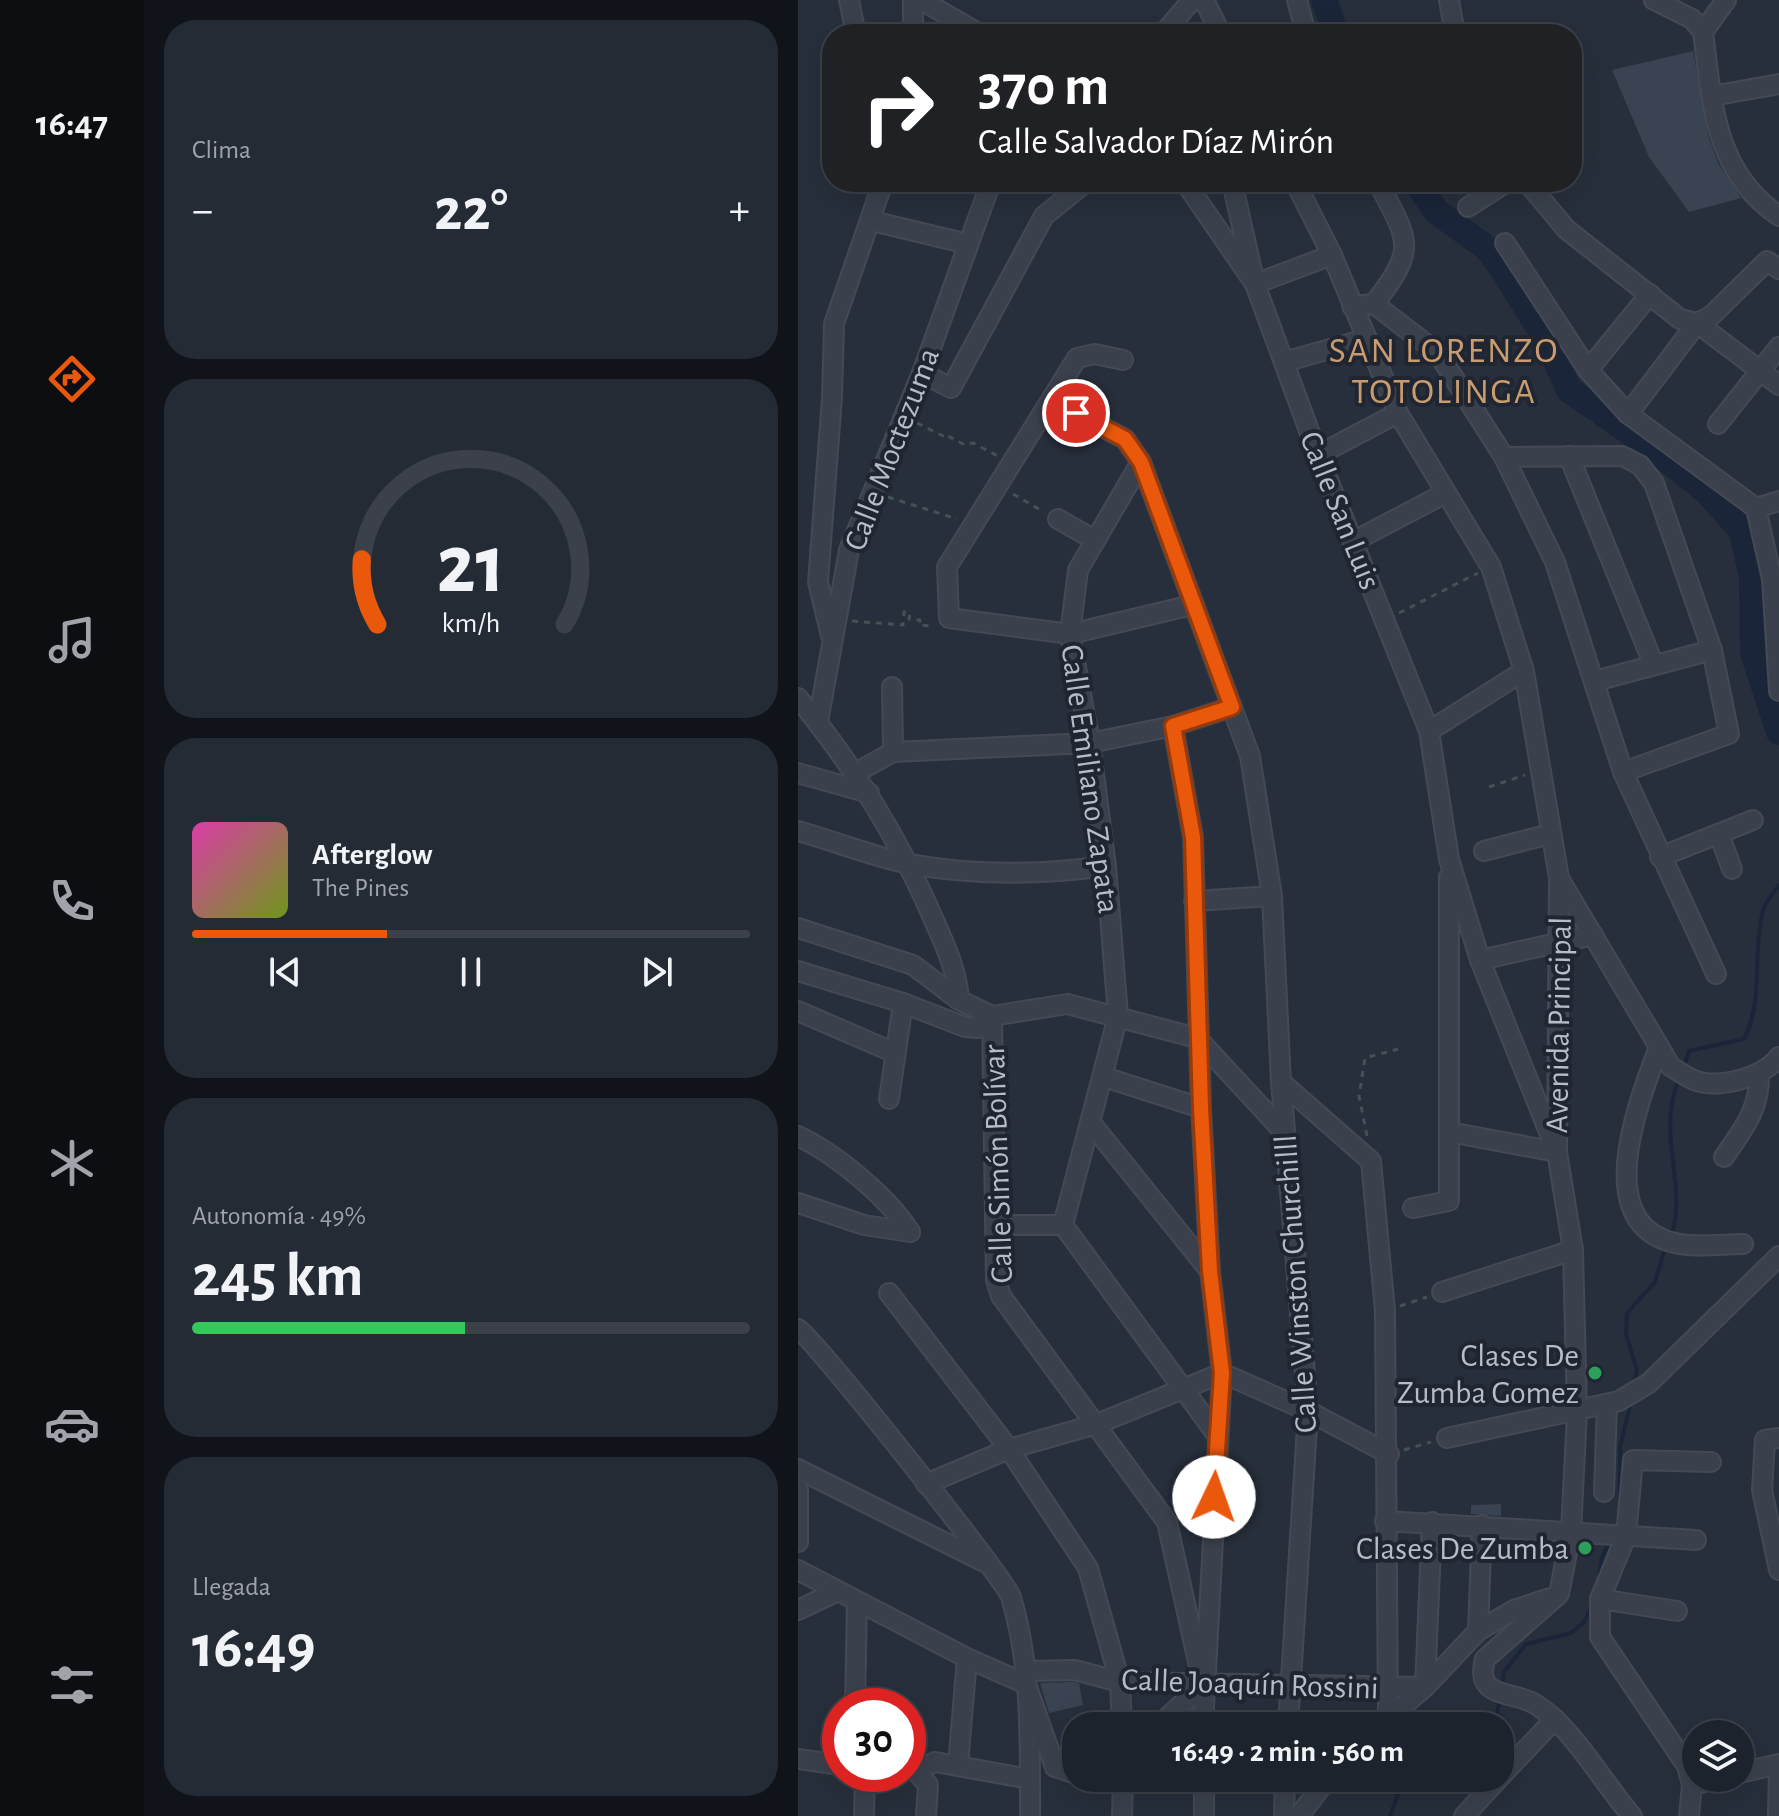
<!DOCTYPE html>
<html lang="es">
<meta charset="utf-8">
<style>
:root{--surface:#1d232d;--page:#252b35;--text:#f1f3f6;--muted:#a0a4aa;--line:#3b4049;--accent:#ea580c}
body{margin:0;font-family:"Alegreya Sans",sans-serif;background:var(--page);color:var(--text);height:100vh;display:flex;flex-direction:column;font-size:30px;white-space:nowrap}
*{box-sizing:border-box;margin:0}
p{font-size:26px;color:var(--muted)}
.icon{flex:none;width:44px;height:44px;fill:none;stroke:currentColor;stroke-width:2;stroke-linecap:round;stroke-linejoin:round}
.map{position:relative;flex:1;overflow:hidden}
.panel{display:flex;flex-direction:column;gap:20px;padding:20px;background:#101319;width:654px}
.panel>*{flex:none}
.hud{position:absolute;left:24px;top:24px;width:760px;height:168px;border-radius:32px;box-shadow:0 8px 32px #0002,0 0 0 2px var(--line);background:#202124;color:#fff;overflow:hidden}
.controls{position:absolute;left:884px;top:1720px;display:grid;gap:16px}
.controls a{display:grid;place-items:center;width:72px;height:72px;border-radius:50%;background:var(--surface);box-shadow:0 8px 32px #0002,0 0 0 2px var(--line);font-size:40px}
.speed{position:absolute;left:24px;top:1688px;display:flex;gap:16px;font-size:40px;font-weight:700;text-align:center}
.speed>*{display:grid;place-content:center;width:104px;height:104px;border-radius:50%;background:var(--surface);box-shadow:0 8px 32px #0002,0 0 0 2px var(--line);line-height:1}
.speed .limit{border:12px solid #d22;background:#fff;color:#111}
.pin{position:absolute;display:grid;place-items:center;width:68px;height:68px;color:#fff;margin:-34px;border:4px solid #fff;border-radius:50%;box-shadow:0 2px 8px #0007}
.me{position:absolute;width:88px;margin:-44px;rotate:3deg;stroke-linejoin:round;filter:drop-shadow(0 0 6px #0008)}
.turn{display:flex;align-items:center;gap:28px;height:168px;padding:0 24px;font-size:36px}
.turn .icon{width:104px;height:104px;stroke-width:2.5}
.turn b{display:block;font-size:56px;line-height:68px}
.big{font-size:60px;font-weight:700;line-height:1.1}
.panel .widget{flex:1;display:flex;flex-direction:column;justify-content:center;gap:12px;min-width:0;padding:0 28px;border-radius:32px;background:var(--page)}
.panel .dial{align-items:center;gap:0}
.dial svg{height:208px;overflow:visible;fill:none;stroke:var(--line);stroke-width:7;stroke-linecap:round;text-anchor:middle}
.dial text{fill:var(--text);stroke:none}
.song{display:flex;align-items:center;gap:24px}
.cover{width:96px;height:96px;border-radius:12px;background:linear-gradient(135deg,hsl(320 70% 55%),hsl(80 70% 35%))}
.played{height:8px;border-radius:4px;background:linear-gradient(90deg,var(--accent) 35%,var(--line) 35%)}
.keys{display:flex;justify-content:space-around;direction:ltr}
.heat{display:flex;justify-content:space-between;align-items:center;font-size:44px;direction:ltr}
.charge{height:12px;border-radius:6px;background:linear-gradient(90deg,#34c759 49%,var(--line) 0)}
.trip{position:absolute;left:264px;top:1712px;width:452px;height:80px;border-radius:32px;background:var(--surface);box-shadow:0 8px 32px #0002,0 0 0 2px var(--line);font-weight:700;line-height:80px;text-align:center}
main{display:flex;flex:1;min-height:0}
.tabs{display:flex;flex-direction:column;width:144px;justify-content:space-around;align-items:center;background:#0c0e12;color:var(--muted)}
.tabs .icon{width:56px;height:56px}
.tabs .selected{color:var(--accent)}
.tabs b{font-size:36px;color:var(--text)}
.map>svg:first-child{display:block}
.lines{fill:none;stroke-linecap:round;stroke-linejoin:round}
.stream{stroke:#1b2539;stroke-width:4}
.river{stroke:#1b2539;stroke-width:26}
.building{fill:#3a4352}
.minor-casing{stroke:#444a55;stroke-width:22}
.path{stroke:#425255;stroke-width:3;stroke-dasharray:6 6;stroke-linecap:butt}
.minor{stroke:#3b414c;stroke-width:18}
.route-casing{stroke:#983908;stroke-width:20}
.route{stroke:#ea580c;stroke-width:14}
.leisure-dot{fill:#2e9e5b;stroke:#202631;stroke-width:3}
.labels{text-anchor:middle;stroke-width:8;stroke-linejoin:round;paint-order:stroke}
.street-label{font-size:32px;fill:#b7bcc7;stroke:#202631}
.poi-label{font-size:32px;fill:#b7bcc7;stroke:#202631;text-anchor:end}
.quarter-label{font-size:36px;letter-spacing:2px;fill:#c99c70;stroke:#202631}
</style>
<main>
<nav class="tabs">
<b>16:47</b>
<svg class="icon selected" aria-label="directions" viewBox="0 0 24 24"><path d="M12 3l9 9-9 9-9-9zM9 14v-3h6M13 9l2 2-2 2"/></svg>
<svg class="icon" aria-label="music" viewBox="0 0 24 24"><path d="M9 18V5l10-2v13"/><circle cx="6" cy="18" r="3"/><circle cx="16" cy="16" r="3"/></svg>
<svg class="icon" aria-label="phone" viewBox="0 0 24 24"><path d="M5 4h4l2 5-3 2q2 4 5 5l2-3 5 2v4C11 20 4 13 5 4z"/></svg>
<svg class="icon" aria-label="climate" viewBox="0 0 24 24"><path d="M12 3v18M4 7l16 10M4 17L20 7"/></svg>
<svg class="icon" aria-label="car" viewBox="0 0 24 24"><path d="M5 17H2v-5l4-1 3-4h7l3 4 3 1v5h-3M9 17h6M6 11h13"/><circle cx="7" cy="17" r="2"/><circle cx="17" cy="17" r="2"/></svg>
<svg class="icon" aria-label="filters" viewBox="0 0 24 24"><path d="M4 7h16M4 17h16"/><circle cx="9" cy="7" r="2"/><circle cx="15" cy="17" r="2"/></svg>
</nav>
<section class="panel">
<div class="widget"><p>Clima</p>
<div class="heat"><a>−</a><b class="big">22°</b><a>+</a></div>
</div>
<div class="widget dial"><svg viewBox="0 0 100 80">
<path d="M14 69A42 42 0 1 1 86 69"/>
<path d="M14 69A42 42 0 0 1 8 44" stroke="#ea580c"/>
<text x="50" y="56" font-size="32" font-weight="700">21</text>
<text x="50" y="72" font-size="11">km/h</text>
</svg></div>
<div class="widget">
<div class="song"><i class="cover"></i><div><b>Afterglow</b><p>The Pines</p></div></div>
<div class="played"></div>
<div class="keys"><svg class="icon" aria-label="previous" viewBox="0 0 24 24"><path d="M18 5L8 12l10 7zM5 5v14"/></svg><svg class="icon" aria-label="pause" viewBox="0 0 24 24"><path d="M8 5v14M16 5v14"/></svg><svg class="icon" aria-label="next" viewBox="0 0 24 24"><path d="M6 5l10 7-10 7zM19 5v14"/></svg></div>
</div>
<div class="widget"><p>Autonomía · 49%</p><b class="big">245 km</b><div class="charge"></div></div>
<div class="widget"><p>Llegada</p><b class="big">16:49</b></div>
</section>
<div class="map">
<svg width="981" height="1816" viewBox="0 0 981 1816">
<rect width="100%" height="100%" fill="#272f3c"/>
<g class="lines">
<g class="stream">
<path d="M886,1066L891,1051L946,1039C966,1000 954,953 965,911C967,901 976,893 981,885"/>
<path d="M874,1234C889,1182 858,1137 881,1078"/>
<polyline points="836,1386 839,1370 828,1334 829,1313 857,1282 868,1245"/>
<polyline points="822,1504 822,1447 833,1402"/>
<polyline points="800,1584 804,1558 812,1539"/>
<polyline points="704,1688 706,1672 728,1644 773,1633 786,1622 795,1604"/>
<polyline points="697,1726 702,1697"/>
<polyline points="592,1816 606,1778"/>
</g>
<g class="river">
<polyline points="526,0 538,34"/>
<polyline points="618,182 639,212 689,248 703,267 747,337 771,390 852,446 909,492 944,531 954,578 955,653 981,732"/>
</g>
</g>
<g class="building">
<polygon points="895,51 911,138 920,163 943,198 891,212 851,157 814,70"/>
<polygon points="703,1504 703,1516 673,1514 673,1505"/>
<polygon points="276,1682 281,1683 285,1705 251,1713 242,1683"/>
</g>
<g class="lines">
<defs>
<g id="minor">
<polyline points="51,0 58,34"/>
<polyline points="123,0 182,34"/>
<polyline points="406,0 423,34"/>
<polyline points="499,0 508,34"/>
<polyline points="651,0 657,34"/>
<polyline points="856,0 894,19 905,32"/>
<path d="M928,0L905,32C914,102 916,172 981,216"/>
<polyline points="115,34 115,0"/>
<polyline points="365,34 394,0"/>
<polyline points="914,96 981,84"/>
<polyline points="387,182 457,284 520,455 631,731 651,859 682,960 755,1142"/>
<polyline points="434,182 457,284 534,255"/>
<path d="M497,182L534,255L600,413L693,567L726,671L761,878L759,1152L775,1250L779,1412L773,1532L761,1594L687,1659C676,1699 713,1690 737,1704C773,1725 805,1783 834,1816"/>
<polyline points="729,182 768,229 882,319 899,323 981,385"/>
<polyline points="670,207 709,182"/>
<polyline points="74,221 170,244"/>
<polyline points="707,243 790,370 830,414 958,508 974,579 981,691"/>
<path d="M576,304C620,247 611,242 580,182"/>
<polyline points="554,306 576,304 640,353 706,457 757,562 825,772 918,974"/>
<polyline points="325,360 297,354 279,358 149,567 151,618 272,634 394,605"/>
<polyline points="486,362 567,339"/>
<polyline points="790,370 852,294"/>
<polyline points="124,373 153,388 246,216 288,182"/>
<polyline points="254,401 327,439 343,462 452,756 474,896 483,1082 510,1411 490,1726"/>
<polyline points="830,414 899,323 913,316 969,261 981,269"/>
<polyline points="920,424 981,347"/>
<polyline points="520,455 600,413"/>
<polyline points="771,456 855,663"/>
<polyline points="706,457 824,456 842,465 856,483 914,650 931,734 825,772"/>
<polyline points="958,508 981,501"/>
<polyline points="260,519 295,539"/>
<polyline points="556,541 646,494"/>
<polyline points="33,636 20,582 34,398 36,324 85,182"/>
<polyline points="797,681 914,650"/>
<polyline points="94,687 95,752"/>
<path d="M0,698C56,766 100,837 135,918C147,945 159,970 161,1000"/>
<polyline points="20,722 51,550 124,373 193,182"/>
<polyline points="375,726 395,837 403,1108 412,1271 424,1373 405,1726"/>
<polyline points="631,731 726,671"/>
<polyline points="59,772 95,752 292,743 375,726 434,707"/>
<polyline points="0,773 71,793"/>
<path d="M0,831C37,841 75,857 112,864C178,876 243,875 308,866"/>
<polyline points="921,834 934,869"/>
<polyline points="686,851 752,834"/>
<polyline points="862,857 955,820"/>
<path d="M762,880L873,1067C881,1071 888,1077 896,1080C921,1090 965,1077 981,1057"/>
<polyline points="396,901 474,896"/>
<polyline points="0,928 115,965 161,1000 194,1016 269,1004 399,1038 487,1133"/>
<polyline points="682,960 795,935"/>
<polyline points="0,971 105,1003 167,1027 180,1028 194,1016"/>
<polyline points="0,1011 97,1053"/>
<polyline points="194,1016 198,1280 203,1296 369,1522 400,1662"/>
<path d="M861,1047C842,1098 791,1224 877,1243C898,1248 924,1244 945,1244"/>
<polyline points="306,1077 403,1108"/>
<polyline points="483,1082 573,1161 587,1311 590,1716"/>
<polyline points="91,1099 105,1003"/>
<polyline points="293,1123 412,1271"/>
<polyline points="651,1132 759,1152"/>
<path d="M0,1136C38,1154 90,1197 112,1232"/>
<path d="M926,1157C946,1128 962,1109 961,1074"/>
<polyline points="0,1203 66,1225 112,1232"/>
<polyline points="615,1208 651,1201 651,877"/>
<polyline points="198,1225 265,1225"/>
<polyline points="265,1225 320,1016 308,866 292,743 272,634 280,570 343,462"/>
<polyline points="265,1225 419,1435"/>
<polyline points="644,1292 775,1250"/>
<polyline points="91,1293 211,1449 290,1568 322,1682 324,1726"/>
<path d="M0,1329C16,1338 207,1579 213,1597C234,1668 232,1743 232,1816"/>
<polyline points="649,1438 821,1401 851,1383 981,1256"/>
<polyline points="981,1438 967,1440 964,1490 981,1570"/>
<polyline points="0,1469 184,1561"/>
<polyline points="128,1484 211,1449 299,1424 424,1373 510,1411 591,1454"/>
<polyline points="0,1489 0,1542"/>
<polyline points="806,1492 809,1404"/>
<polyline points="587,1521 898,1540"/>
<polyline points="0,1570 169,1658 228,1684 257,1767 278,1774"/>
<polyline points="802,1599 879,1611"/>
<polyline points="0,1610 40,1591"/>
<polyline points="680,1631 684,1525"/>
<polyline points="226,1671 277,1670 322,1682 627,1687 634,1522"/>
<polyline points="57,1706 59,1602"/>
<polyline points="360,1726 405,1685"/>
<polyline points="581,1726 627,1687 680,1631 716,1610 752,1598"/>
<polyline points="0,1759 42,1765"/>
<polyline points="160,1765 169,1658"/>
<polyline points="118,1771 137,1762 232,1779"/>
<polyline points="118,1771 130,1785 128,1816"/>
<polyline points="942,1773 981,1764 980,1816"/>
<polyline points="702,1777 757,1719"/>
<polyline points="406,1778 406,1816"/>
<polyline points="894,1785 922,1778"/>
<polyline points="66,1816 67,1774"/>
<polyline points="324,1816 325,1778"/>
<polyline points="486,1816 487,1778"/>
<polyline points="501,1816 530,1778"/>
<polyline points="666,1816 701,1778"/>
<polyline points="891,1816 894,1785 889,1766 802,1637 802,1599 828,1536 835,1460 913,1462"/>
</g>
</defs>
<use href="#minor" class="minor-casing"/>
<g class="path">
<polyline points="119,423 147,437 148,435 167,445 175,443 200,456"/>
<polyline points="215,494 246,512"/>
<polyline points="90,497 159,519"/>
<polyline points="601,613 680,573"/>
<polyline points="54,621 105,625 106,612 112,613 111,619 122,620 121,625 136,626"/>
<polyline points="691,787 727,775"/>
<polyline points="569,1136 561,1096 567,1058 600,1049"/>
<polyline points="602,1306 629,1297"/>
<polyline points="606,1450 633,1442"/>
</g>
<use href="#minor" class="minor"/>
</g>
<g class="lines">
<defs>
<polyline id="route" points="278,413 327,439 343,462 434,707 375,726 395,837 403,1108 412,1271 424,1373 416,1497"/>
</defs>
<use href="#route" class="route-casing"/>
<use href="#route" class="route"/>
</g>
<g class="leisure-dot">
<circle cx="797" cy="1373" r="8"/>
<circle cx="787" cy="1548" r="8"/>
</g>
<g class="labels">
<g class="street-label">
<text transform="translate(93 449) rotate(-69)" y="11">Calle Moctezuma</text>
<text transform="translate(543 510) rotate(68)" y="11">Calle San Luis</text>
<text transform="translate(293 779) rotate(82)" y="11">Calle Emiliano Zapata</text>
<text transform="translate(760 1025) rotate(-89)" y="11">Avenida Principal</text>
<text transform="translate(199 1164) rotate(-92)" y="11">Calle Simón Bolívar</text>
<text transform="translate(497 1284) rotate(-94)" y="11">Calle Winston Churchilll</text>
<text transform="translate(452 1683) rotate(2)" y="11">Calle Joaquín Rossini</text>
</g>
<g class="poi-label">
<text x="781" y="1366">Clases De<tspan x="781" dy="37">Zumba Gomez</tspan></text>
<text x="771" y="1559">Clases De Zumba</text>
</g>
<g class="quarter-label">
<text x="646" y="362">SAN LORENZO<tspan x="646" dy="41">TOTOLINGA</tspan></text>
</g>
</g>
</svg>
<div class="controls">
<a><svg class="icon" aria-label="layers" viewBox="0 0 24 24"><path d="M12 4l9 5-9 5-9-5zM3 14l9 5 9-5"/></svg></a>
</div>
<div class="speed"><div class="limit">30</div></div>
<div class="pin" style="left:278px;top:413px;background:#d93025"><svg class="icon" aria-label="arrive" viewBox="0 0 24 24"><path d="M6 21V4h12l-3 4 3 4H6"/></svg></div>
<svg class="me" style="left:416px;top:1497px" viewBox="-20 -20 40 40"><circle r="19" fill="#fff"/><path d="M0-13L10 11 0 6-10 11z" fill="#ea580c"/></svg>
<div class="trip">16:49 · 2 min · 560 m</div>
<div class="hud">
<div class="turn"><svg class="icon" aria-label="right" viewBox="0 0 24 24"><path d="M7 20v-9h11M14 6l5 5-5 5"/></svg><div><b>370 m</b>Calle Salvador Díaz Mirón</div></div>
</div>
</div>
</main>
